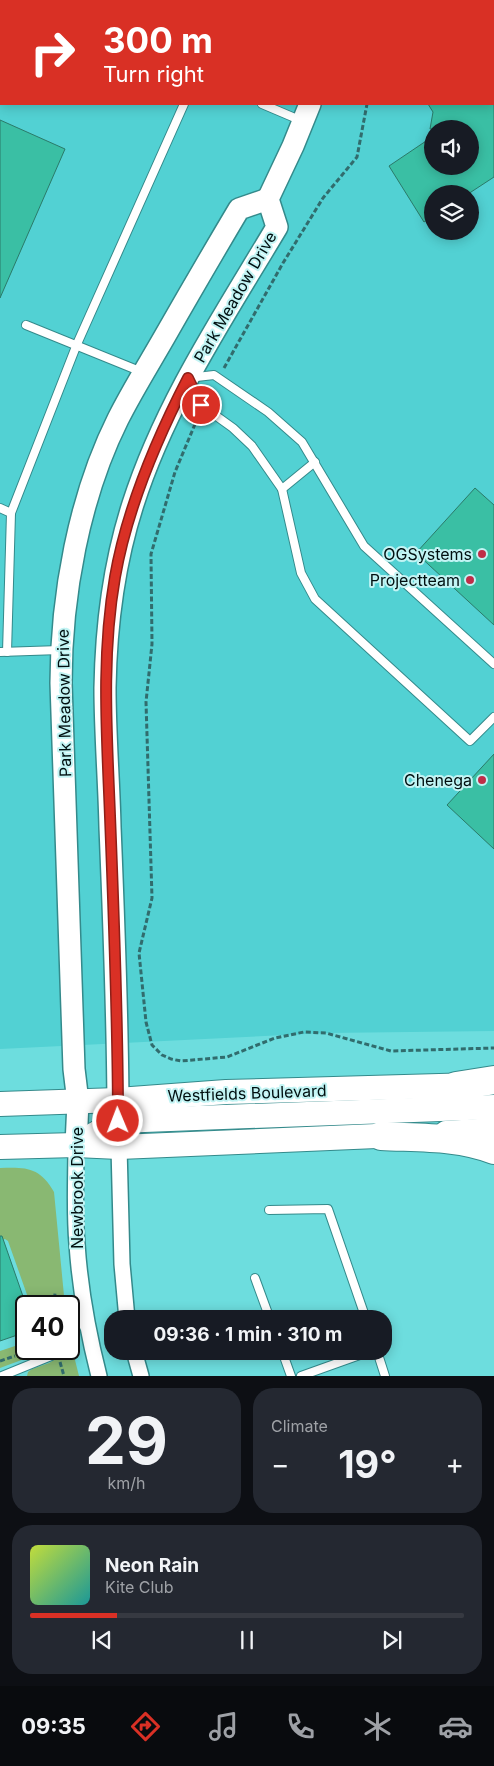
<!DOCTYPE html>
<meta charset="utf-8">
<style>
:root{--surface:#171b24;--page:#242831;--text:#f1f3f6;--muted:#9ea1a6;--line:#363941;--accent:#d93025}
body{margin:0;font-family:Inter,sans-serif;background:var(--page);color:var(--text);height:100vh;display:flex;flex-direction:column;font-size:19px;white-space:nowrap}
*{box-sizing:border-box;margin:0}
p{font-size:16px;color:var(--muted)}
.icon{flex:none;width:28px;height:28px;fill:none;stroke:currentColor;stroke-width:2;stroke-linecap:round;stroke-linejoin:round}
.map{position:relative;height:1376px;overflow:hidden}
.side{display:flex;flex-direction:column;gap:12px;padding:12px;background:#0d0f14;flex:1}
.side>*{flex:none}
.banner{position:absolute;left:0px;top:0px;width:495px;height:105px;box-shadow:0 2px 12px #0003;background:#d93025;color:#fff;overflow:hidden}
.tools{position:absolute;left:424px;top:120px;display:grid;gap:10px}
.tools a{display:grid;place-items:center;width:55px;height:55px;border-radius:50%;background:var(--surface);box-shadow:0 2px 12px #0003;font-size:25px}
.speed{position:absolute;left:15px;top:1295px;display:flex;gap:10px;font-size:25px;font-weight:700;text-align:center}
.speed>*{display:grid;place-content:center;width:65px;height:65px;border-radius:50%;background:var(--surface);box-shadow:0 2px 12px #0003;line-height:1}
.speed .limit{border:2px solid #111;border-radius:8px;background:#fff;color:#111}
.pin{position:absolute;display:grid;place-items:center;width:42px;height:42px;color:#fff;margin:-21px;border:2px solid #fff;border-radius:50%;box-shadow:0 1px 5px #0007}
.me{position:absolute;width:55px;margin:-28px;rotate:359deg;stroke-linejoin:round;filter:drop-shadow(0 0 4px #0008)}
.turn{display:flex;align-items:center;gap:18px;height:105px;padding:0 20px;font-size:22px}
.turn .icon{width:65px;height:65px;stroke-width:2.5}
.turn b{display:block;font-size:35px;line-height:42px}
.big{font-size:38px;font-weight:700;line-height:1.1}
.side .tile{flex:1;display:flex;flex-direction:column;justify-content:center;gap:8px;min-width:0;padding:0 18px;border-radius:20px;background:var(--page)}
.side .dial{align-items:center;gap:0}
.dial b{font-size:65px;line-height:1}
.song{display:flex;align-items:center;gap:15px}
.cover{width:60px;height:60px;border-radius:8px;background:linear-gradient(135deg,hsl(70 70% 55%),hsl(180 70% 35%))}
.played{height:5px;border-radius:2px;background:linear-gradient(90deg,var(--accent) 20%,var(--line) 20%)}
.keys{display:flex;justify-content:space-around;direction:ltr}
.heat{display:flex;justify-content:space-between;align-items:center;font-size:28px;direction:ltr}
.side .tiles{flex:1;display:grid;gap:12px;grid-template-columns:1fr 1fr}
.tile:last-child{grid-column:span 2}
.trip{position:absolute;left:104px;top:1310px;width:288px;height:50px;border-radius:20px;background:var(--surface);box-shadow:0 2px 12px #0003;font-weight:700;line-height:50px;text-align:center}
.tabs{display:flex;height:80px;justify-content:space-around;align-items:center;background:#090b0e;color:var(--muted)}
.tabs .icon{width:35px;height:35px}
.tabs .active{color:var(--accent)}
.tabs b{font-size:22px;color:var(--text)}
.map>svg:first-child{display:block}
.built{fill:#52d1d3;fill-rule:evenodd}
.green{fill:#89b872}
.building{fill:#3abfa4;stroke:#2b7a69}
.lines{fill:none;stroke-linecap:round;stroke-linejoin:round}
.lane-casing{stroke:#348a8b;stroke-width:10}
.street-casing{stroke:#348a8b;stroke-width:18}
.secondary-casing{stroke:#348a8b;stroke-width:24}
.primary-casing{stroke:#348a8b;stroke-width:26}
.highway-casing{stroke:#348a8b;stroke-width:30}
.path{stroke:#316c6d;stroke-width:3;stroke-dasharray:5 2.5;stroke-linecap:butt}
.lane{stroke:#fff;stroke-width:8}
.street{stroke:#fff;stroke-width:15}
.secondary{stroke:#fff;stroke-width:21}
.primary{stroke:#fff;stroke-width:24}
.highway{stroke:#fff;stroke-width:28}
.route-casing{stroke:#8d1f18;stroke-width:12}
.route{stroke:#d93025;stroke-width:9}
.poi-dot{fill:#bf2e48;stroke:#c2f4f4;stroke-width:2}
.labels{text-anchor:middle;stroke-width:4;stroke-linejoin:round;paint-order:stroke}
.street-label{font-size:16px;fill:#000f10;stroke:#c2f4f4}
.poi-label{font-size:16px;fill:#000f10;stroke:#c2f4f4;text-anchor:end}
</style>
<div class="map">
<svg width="494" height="1376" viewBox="0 0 494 1376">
<rect width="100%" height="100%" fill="#6dddde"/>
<path class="built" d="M0,0L329,1H1V104H494V1H437L494,0V1031L326,1033L0,1049ZM432,129H470V166H432ZM432,194H470V231H432Z"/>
<g class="green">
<path d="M0,1168C26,1167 40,1167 54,1192L65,1306H31L8,1241L5,1239L0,1241Z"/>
<polygon points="26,1337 26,1349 51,1349 0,1368 0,1351 21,1344 19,1339"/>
<polygon points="71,1349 73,1352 79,1376 27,1376 28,1372 32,1369 49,1363"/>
</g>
<g class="building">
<polygon points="428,104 494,104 494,177 468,194 432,194 432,217 424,222 389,166 432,137 432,166 470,166 470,129 430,129 433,112"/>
<polygon points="0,120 65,149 0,298"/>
<polygon points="475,488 494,505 494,625 416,553"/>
<polygon points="494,754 494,849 447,805"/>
<polygon points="0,1236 2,1236 26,1305 26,1332 0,1341"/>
</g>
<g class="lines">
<defs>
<g id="lane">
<polyline points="192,1 193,0"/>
<polyline points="216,1 223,0"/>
<polyline points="0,17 1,17"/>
<polyline points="262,104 302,121"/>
<polyline points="26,325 142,372"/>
<polyline points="282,489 315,462"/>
<polyline points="0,508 11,513 7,652"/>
<polyline points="11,513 77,344 184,104"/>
<polyline points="0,652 60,650"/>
<polyline points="494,664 364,546 302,442 268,412 214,375 188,378 201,405 233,428 252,446 282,489 301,573 315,599 470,741 494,717"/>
<polyline points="269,1210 328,1209 366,1319"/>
<polyline points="255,1278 270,1319"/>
<polyline points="69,1341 74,1334 82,1315"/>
<polyline points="282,1351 291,1376"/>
<polyline points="377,1351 385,1376"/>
<polyline points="2,1376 51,1356 60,1349"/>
<polyline points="301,1376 371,1351"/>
</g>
<g id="street">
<polyline points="396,0 403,0"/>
<polyline points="460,1 462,0"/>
<path d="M76,1145C76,1178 74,1211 77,1244C80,1289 88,1333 99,1376"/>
<polyline points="119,1147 122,1264 127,1319"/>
<polyline points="134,1351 141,1376"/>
</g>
<g id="secondary">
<polyline points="335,1 335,0"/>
<path d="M118,1116C118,1020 114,924 110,827C109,781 105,734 105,688C106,626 114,563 133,504C165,404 224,316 277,227L268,199L293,146L310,104"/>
<path d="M76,1145L78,1102L74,1069L61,683C61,596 79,497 118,419C132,391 149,364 165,336C189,294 214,251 239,209L268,199"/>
</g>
<g id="primary">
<polyline points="0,1104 118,1100 226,1092 475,1085"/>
<polyline points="446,1133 494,1130"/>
<polyline points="76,1145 118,1121 494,1107"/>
<polyline points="0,1147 76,1145 119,1147 400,1135"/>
</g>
<g id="highway">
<polyline points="456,1086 494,1080"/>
<path d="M381,1136C419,1138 458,1136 494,1150"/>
</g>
</defs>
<use href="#lane" class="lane-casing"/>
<use href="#street" class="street-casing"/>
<use href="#secondary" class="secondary-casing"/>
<use href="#primary" class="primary-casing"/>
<use href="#highway" class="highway-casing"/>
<g class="path">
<polyline points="224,368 283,263 323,198 357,157 367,104"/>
<polyline points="198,417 175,472 151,554 152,644 146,702 152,898 139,953 146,1022 152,1045 162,1055 171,1059 181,1061 227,1057 275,1038 304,1032 326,1033 391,1051 494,1048"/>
<polyline points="54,1306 55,1293"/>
<polyline points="0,1361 15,1356"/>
<polyline points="60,1362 64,1376"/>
</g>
<use href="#lane" class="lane"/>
<use href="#street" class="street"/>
<use href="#secondary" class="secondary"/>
<use href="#primary" class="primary"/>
<use href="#highway" class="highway"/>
</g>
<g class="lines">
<defs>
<path id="route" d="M118,1121C118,1019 114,918 110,816C107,736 101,657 115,577C127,508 156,440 188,378L201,405"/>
</defs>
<use href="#route" class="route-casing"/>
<use href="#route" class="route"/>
</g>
<g class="poi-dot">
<circle cx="482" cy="554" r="5"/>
<circle cx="470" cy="580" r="5"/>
<circle cx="482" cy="780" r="5"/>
</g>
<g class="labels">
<g class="street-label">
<text transform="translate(235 297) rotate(-60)" y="6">Park Meadow Drive</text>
<text transform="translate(64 703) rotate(-91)" y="6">Park Meadow Drive</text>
<text transform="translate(247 1093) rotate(-2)" y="6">Westfields Boulevard</text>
<text transform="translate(77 1188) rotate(-90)" y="6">Newbrook Drive</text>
</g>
<g class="poi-label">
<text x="472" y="560">OGSystems</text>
<text x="460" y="586">Projectteam</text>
<text x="472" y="786">Chenega</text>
</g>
</g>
</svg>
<div class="tools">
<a><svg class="icon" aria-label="sound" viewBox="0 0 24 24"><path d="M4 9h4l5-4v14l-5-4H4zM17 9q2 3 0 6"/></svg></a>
<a><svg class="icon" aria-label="layers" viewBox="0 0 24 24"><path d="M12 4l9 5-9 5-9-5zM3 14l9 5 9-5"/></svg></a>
</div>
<div class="speed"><div class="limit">40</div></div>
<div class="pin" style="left:201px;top:405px;background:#d93025"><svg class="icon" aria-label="arrive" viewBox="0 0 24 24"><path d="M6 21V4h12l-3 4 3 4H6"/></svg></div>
<svg class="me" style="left:118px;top:1121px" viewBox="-20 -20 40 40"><circle r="17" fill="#d93025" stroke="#fff" stroke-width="3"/><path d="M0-11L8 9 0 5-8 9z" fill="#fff"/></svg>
<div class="trip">09:36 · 1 min · 310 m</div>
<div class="banner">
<div class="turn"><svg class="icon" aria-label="right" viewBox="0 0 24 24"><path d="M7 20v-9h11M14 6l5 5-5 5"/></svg><div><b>300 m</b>Turn right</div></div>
</div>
</div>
<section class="side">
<div class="tiles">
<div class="tile dial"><b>29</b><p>km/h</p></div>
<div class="tile"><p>Climate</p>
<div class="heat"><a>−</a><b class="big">19°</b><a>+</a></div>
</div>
<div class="tile">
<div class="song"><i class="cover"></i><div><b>Neon Rain</b><p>Kite Club</p></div></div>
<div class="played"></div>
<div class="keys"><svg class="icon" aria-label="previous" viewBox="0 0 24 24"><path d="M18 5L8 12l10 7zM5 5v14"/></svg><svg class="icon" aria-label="pause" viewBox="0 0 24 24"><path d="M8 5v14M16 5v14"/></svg><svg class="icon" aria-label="next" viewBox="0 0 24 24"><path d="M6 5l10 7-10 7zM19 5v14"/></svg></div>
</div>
</div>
</section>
<nav class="tabs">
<b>09:35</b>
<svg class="icon active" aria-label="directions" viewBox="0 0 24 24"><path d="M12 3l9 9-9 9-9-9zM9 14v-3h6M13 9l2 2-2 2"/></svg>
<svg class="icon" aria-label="music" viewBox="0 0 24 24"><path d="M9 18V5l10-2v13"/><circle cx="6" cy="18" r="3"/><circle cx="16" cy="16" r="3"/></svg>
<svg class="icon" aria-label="phone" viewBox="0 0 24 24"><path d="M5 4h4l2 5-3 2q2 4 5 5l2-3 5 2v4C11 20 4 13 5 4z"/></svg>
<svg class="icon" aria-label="climate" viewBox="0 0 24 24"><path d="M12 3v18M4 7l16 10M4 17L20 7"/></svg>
<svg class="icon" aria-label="car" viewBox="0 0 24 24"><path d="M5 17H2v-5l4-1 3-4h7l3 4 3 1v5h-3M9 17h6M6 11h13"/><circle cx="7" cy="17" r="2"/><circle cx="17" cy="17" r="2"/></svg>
</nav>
